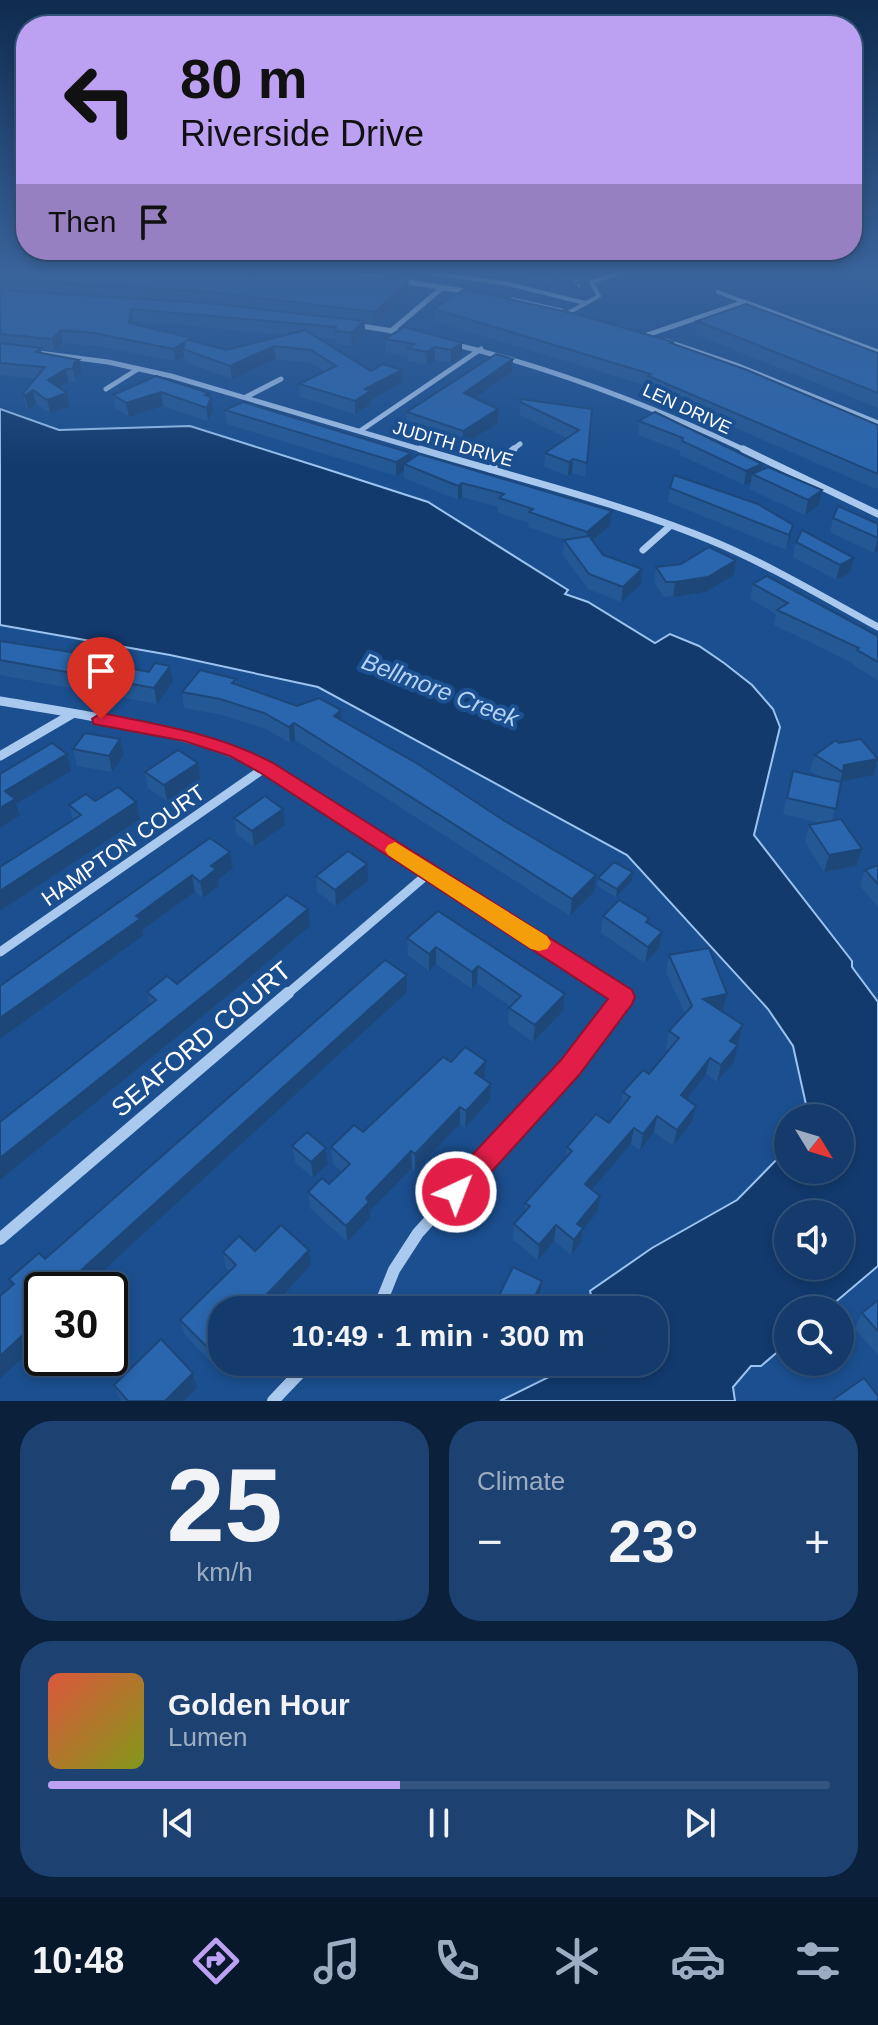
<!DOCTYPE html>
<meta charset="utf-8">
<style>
:root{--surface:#143b6b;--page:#1d4271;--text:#f1f3f6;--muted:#9dadc1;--line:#33557e;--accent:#bca0f2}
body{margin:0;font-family:Arial,sans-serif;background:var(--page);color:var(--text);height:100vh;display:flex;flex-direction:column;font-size:30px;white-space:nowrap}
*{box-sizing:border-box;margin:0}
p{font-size:26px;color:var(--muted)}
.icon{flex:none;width:44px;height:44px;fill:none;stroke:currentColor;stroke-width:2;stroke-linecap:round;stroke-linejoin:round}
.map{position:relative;height:1401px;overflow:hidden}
.sheet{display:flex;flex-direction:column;gap:20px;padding:20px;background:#0b203b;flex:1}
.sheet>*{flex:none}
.hud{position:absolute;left:16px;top:16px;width:846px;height:244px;border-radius:32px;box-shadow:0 4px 12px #0003,0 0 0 2px var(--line);background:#bca0f2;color:#111;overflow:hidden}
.needle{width:52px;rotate:128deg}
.controls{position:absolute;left:774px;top:1104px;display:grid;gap:16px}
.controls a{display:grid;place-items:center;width:80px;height:80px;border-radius:50%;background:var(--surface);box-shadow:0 4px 12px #0003,0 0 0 2px var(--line);font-size:40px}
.speed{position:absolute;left:24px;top:1272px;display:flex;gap:16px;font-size:40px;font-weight:700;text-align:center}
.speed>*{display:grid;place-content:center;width:104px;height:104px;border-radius:50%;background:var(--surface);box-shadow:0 4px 12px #0003,0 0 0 2px var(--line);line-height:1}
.speed .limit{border:4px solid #111;border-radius:12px;background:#fff;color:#111}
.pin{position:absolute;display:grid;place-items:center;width:68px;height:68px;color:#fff;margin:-82px -34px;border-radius:50% 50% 50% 0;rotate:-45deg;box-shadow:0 0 8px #0007}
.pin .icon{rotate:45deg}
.me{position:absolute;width:88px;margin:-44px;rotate:43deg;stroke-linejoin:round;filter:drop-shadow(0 0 6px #0008)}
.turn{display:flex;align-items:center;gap:28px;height:168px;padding:0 32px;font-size:36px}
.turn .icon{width:104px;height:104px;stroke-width:2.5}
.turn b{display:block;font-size:56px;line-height:68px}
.then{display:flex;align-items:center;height:76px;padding:0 32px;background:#0003;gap:16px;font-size:30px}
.big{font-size:60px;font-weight:700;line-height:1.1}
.sheet .card{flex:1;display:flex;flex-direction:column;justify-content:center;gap:12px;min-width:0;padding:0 28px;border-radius:32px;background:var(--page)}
.sheet .dial{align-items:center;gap:0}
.dial b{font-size:104px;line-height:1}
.song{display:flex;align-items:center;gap:24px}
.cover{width:96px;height:96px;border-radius:12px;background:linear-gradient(135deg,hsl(10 70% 55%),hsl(70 70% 35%))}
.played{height:8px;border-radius:4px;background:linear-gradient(90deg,var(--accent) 45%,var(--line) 45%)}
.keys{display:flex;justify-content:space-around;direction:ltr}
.heat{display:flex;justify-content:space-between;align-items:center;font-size:44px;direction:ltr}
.sheet .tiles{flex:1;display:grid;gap:20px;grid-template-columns:1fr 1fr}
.card:last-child{grid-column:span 2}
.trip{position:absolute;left:208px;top:1296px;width:460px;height:80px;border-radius:32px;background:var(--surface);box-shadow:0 4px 12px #0003,0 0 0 2px var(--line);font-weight:700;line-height:80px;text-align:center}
.menu{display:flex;height:128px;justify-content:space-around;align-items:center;background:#08182b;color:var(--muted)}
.menu .icon{width:56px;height:56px}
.menu .active{color:var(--accent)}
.menu b{font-size:36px;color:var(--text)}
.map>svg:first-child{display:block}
.water{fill:#123a6d;stroke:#9cc4f0;stroke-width:2;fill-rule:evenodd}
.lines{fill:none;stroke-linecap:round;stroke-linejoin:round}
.path{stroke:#a9c9ee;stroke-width:2;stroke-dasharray:3 4;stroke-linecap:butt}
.lane{stroke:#a9c9ee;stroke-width:4}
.street-far3{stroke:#a9c9ee;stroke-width:5}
.street-far2{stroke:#a9c9ee;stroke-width:7}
.street-far1{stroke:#a9c9ee;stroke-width:9}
.street{stroke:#a9c9ee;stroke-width:12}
.wall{fill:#245895;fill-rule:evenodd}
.shaded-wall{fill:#1d4779}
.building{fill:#2a66ad;stroke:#1d4779;stroke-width:2}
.route{fill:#e11d48;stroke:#92132f;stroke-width:2}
.slow{fill:#f59e0b}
.labels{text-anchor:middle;stroke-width:8;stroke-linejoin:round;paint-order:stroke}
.far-street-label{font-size:18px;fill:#fff;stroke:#1b4f8f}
.street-label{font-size:22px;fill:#fff;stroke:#1b4f8f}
.water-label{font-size:24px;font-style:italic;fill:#b5d3f5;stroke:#1b4f8f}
.near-street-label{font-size:26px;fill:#fff;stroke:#1b4f8f}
</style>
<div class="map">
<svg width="878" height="1401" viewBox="0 0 878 1401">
<rect width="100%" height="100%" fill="#1b4f8f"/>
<path class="water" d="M0,409L59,430L190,426L326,469L428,502L568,590L565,594L588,602L655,643L670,634L699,646L724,663L752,685L773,709L780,727L754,835L852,961V967L878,1002V1266L826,1310H788V1343L761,1366H751L733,1387L735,1401H500L579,1362H654V1310H595L590,1291L652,1248L737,1200L788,1148V1170H840V1118H809L793,1046L768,1009L627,855L318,687L170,655L0,625ZM788,1214H840V1266H788Z"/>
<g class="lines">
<polyline class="path" points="580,287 575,281 582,278"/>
<g class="lane">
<polyline points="421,272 504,283 585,303"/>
<polyline points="718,292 744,302"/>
<polyline points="568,313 599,296 591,282 623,272"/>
</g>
<g class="street-far3">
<polyline points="314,272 380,278"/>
<polyline points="401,281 471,292"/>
<polyline points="512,300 561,311"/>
<polyline points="355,325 405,333"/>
<polyline points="391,331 443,287"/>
<polyline points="647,335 744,302 878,352"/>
<polyline points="666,341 736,365 878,423"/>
<path d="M453,344C556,369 652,406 747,451"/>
<polyline points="31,352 108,362 171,376 426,451"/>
<polyline points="106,389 138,369"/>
<polyline points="246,397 281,379"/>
<polyline points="360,431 481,349"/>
<polyline points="511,451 520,444"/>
</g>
<g class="street-far2">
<path d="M420,449C517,478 617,502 710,540C768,564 823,597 878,627"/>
<polyline points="743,449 878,514"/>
<polyline points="490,469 514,449"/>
<polyline points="643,550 670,526"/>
</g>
<g class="street-far1">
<path d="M0,701C91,716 181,728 266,767L621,995"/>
<polyline points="0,756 72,714"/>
<polyline points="0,952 266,767"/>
<polyline points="286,995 430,872"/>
</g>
<g class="street">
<polyline points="0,1239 288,993"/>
<polyline points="378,1310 394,1270 418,1233 570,1067 624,997 618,993"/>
<polyline points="273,1401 310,1362"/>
</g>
</g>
<g class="wall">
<path d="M0,272L408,281L409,292L375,324L365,323V333L352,346L337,344L336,339L317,337L371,371L402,383L371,400V404L355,414L300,397L299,384L325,371L312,363L276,359L232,379L185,362L184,356L175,361L96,346L63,343L54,351L41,350L42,353L82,373L76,376V382H69L59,388L67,393L70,407L50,413L36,404L28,409L26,407L23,393L35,379L0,375ZM133,321L287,335L226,350L192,341V338L133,324Z"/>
<polygon points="484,272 566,272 554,283"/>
<polygon points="434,309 673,344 878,425 878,488 876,489 646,389 647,386 434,321"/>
<polygon points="697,321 878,353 878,408 695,334"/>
<polygon points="385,339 462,343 462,356 451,363 435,360 427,365 408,361 408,356 385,352"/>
<polygon points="512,372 475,398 498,409 498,423 463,445 407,425 407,412"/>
<polygon points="156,376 211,397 213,410 208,421 163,406 129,417 115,408 113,395"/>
<polygon points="520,402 592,409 585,477 572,473 568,476 544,467 545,453 567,438 520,415"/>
<polygon points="225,410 411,460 610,526 593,541 603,555 641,585 621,602 588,589 563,555 564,540 566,540 528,527 529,523 498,513 498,507 462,497 458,500 404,478 404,471 396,476 227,424"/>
<polygon points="639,421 762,464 761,470 819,505 805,515 749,489 751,482 744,485 680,455 680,451 638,435"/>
<polygon points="670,488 793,525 790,540 786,550 668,502"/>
<polygon points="833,518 878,524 878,551 874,553 830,532"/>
<polygon points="796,542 854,558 850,573 836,580 793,557"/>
<polygon points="656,567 734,575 706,592 664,597 654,582"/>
<polygon points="753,584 878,636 878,680 853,665 853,663 774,625 776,614 750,599"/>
<polygon points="0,641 85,660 173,682 157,704 0,675"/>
<polygon points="236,679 237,685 297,706 341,710 342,721 594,892 570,916 295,740 290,743 266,729 222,715 184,708 182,692"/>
<polygon points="120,739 124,755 112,772 77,766 73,749"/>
<polygon points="839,743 878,757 878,762 874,775 840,782 832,821 862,849 857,866 824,872 805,842 809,825 820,823 783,814 793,771 821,778 810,771 815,755"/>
<polygon points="145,772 200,779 167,801 148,788"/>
<polygon points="95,801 140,819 0,911 0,867 73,820 69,805"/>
<polygon points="234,818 285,825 254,847 236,834"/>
<polygon points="230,852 233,868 218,880 219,886 203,898 195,892 142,930 144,935 0,986"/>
<polygon points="878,865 878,907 860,886 865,870"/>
<polygon points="633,872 632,881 616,897 597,886 598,878"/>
<polygon points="316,876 368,881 336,906 317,892"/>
<polygon points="438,911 565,994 563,1011 533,1042 508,1024 509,1008 510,1006 477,983 472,989 436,964 429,971 408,955 407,938"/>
<polygon points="603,916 648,924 662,932 659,949 645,963 601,933"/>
<polygon points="310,926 230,994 0,1180 0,1122 150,1005 147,992 177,984"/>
<polygon points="669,955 727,994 723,1011 722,1011 743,1025 739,1041 736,1044 738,1045 734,1062 717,1082 706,1074 686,1099 696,1106 692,1122 673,1146 654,1132 640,1150 631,1144 592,1189 600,1196 598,1211 583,1230 581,1243 571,1255 554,1241 538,1260 513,1240 514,1224 525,1212 525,1203 566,1158 567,1147 609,1123 620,1108 623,1092 649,1074 669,1050 666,1048 669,1031 685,1014 666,972"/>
<polygon points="486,1061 485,1077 484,1079 490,1100 465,1128 460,1124 415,1171 412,1168 370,1211 370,1218 347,1242 310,1208 308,1192 329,1184 342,1172 333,1164 331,1147 363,1132"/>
<polygon points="292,1146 326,1148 328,1164 313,1178 295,1162"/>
<polygon points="309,1250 311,1265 270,1310 222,1310 222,1361 216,1367 185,1335 180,1320 230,1271 226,1268 223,1252"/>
<polygon points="878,1300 878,1355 855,1329 862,1313"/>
<polygon points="193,1373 197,1388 184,1401 121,1401 114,1385"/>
</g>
<g class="shaded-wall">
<polygon points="555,272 566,272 554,283"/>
<polygon points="408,281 409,292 375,324 375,312"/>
<polygon points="131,309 133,321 131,336 129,323"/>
<polygon points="364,321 365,333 352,346 351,333"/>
<polygon points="61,330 63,343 54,351 52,339"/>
<polygon points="185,342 183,349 184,356 175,361 173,349"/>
<polygon points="462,343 462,356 451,363 451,350"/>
<polygon points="274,346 276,359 232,379 230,366"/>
<polygon points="435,347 435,360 427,365 426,352"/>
<polygon points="513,359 512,372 464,406 464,393"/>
<polygon points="79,360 82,373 76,376 76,382 73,369 74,363"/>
<polygon points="66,369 69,382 51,393 48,380"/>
<polygon points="402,370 402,383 371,400 371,404 355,414 355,401 365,389"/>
<polygon points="33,390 36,404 28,409 25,396"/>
<polygon points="161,392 163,406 129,417 126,403"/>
<polygon points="67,393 70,407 50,413 47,400"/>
<polygon points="209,393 210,400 211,397 213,410 208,421 205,395"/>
<polygon points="498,409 498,423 463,445 463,431"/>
<polygon points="411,453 411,467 404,464 404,471 396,476 396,462"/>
<polygon points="573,459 572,473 568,476 569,462"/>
<polygon points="762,464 760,478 752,474 751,482 744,485 746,471"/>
<polygon points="462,483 462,497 458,500 458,486"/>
<polygon points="822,490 819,505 805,515 808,500"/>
<polygon points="612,511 610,526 586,546 587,532"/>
<polygon points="793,525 790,540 786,550 789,535"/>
<polygon points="878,538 878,551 874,553"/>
<polygon points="854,558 850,573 836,580 840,565"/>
<polygon points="736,560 734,575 706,592 673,597 675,582"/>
<polygon points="642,569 641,585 621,602 623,587"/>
<polygon points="170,666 173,682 157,704 154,688"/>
<polygon points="341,710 342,726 334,716"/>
<polygon points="294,723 295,740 290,743 289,727"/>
<polygon points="120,739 124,755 112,772 109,756"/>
<polygon points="67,754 71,771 16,804 20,815 0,828 0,808 5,791"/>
<polygon points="878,759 874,775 840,782 844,765"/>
<polygon points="198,763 200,779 167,801 164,785"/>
<polygon points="136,802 140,819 0,911 0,891"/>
<polygon points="283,809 285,825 254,847 252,831"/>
<polygon points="862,849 857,866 824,872 829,855"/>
<polygon points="230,852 233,868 218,880 219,886 203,898 200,882 211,866"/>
<polygon points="367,864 368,881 336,906 335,890"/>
<polygon points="633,872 632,881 616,897 617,889"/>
<polygon points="192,875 195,892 142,930 144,935 0,1039 0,1018"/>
<polygon points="596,875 594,892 570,916 572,899"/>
<polygon points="308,909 310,926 230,994 0,1180 0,1158"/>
<polygon points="662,932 659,949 645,963 648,947"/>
<polygon points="436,947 436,964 429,971 429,954"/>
<polygon points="478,966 477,983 472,989 472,972"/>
<polygon points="407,975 407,992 82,1290 70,1290 67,1283"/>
<polygon points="565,994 563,1011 533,1042 535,1025"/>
<polygon points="727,994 723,1011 699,1015 703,999"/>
<polygon points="743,1025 739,1041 726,1057 730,1041"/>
<polygon points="738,1045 734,1062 717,1082 721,1065"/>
<polygon points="710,1058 706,1074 677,1112 681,1095"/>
<polygon points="486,1061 485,1077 474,1089 475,1073"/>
<polygon points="491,1084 490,1100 465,1128 466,1111"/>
<polygon points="696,1106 692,1122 673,1146 677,1130"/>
<polygon points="460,1107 460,1124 415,1171 415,1154"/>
<polygon points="657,1116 654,1132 640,1150 643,1134"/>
<polygon points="634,1128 631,1144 583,1200 585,1184"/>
<polygon points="326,1148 328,1164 313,1178 311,1162"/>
<polygon points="411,1151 412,1168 370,1211 370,1218 347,1242 346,1226 366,1198"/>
<polygon points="600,1196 598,1211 583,1230 581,1243 571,1255 577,1224"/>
<polygon points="556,1225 554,1241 538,1260 539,1245"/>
<polygon points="309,1250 311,1265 270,1310 252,1310"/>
<polygon points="542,1281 540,1296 534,1310 535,1296"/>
<polygon points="42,1317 42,1339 0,1379 0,1356"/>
<polygon points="222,1342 222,1361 216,1367 212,1352"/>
<polygon points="193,1373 197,1388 184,1401 165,1401"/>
</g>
<g class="building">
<polygon points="0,272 319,272 408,281 375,312 208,292 0,279"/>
<polygon points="465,289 576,314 673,342 671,343 747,370 878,425 878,474 648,376 651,374 434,309"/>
<polygon points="0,290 207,303 364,321 351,333 336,331 336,327 131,309 129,323 192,338 188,340 226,350 305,330 371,371 383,364 402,370 365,389 370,391 355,401 299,384 336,366 311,350 274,346 230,366 183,349 185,342 173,349 94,333 61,330 52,339 0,334"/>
<polygon points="746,304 878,353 878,393 697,321"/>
<polygon points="404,327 462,343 451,350 435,347 426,352 408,348 415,344 385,339"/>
<polygon points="0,343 41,348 36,352 79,360 74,363 73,369 66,369 48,380 67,393 47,400 33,390 25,396 23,393 45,367 0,363"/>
<polygon points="496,354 513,359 464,393 498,409 463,431 407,412"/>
<polygon points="156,376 209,393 205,395 211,397 207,408 161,392 126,403 113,395"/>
<polygon points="521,399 592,409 587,463 573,459 569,462 545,453 579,430 520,402"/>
<polygon points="243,402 411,453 396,462 225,410"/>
<polygon points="655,412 762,464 746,471 682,441 683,438 639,421"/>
<polygon points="419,454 612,511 587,532 529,512 533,509 499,498 504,494 462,483 458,486 404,464"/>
<polygon points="768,467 822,490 808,500 752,474"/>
<polygon points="674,475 758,504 793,525 789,535 670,488"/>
<polygon points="838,506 878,524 878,538 833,518"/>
<polygon points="802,530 854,558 840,565 796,542"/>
<polygon points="589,536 603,555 642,569 623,587 589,574 564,540"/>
<polygon points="709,547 736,560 708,577 675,582 666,582 656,567 681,564"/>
<polygon points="767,576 878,636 878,662 857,650 859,648 777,610 788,603 753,584"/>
<polygon points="0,641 83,654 80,659 149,672 155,663 170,666 154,688 0,660"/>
<polygon points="200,670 236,679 232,683 297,706 319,698 341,710 334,716 418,764 503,820 596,875 572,899 294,723 289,727 264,713 220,699 182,692"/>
<polygon points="85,733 120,739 109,756 73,749"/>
<polygon points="861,739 878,759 844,765 843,772 815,755 836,740 839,743"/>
<polygon points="52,743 67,754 5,791 15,799 0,808 0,774"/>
<polygon points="178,750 198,763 164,785 145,772"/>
<polygon points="793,771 841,782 836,809 787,798"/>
<polygon points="118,787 136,802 0,891 0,867 81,815 69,805 86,794 95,801"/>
<polygon points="265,796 283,809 252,831 234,818"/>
<polygon points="841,819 862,849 829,855 809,825"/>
<polygon points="210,838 230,852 211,866 216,869 200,882 192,875 136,916 140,919 0,1018 0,986"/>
<polygon points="348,851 367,864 335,890 316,876"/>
<polygon points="614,862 633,872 617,889 598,878"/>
<polygon points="878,865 878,884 865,870"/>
<polygon points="287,895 308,909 227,977 0,1158 0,1122 156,1000 147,992 167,976 177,984"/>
<polygon points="619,900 649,918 646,922 662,932 648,947 603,916"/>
<polygon points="438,911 565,994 535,1025 509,1008 521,996 478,966 472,972 436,947 429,954 407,938"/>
<polygon points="709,948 727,994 703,999 743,1025 730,1041 738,1045 721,1065 710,1058 681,1095 696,1106 677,1130 657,1116 643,1134 634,1128 585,1184 600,1196 577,1224 583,1228 574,1240 556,1225 539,1245 514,1224 530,1206 525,1203 572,1151 567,1147 596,1114 609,1123 630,1097 623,1092 643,1070 649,1074 679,1038 669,1031 692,1006 669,955"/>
<polygon points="385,960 407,975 67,1283 74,1290 42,1290 42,1317 0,1356 0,1296 14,1284 9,1279 39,1253 45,1259"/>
<polygon points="465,1047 486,1061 475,1073 491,1084 466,1111 460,1107 415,1154 411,1151 366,1198 369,1202 346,1226 308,1192 322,1178 329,1184 350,1164 331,1147 354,1125 363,1132 443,1057 451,1062"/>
<polygon points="307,1132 326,1148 311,1162 292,1146"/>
<polygon points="281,1225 309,1250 252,1310 222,1310 222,1342 212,1352 180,1320 236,1265 223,1252 239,1236 255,1251"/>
<polygon points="513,1267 542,1281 535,1296 542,1300 537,1310 492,1310"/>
<polygon points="878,1300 878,1331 862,1313"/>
<polygon points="161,1339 193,1373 165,1401 128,1401 114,1385"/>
<polygon points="864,1378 878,1396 878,1401 835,1401 834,1399"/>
</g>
<linearGradient id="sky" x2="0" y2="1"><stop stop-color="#0f2b4f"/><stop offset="0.58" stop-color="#39639b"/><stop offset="1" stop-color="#39639b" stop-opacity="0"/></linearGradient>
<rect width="878" height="468" fill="url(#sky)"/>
<path class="route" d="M101,713C161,725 218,734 273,763L632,990L635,997L632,1004L579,1075L465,1201L456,1204L446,1201L442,1192L446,1183L561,1060L608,999L259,772L230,756L184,741L94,724L92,719Z"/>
<polygon class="slow" points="395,842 547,936 551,943 547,949 539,951 531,949 388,855 385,850 388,845"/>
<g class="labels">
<g class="far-street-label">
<text transform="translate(687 409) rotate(25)" y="6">LEN DRIVE</text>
<text transform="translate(453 444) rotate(16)" y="6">JUDITH DRIVE</text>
</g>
<g class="street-label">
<text transform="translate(123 845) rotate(-35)" y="8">HAMPTON COURT</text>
</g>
<g class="water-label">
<text transform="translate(440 690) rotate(21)" y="8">Bellmore Creek</text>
</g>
<g class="near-street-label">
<text transform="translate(201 1039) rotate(-40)" y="9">SEAFORD COURT</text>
</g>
</g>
</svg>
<div class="controls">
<a><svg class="needle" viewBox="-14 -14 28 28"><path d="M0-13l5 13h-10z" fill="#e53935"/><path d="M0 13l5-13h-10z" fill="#9dadc1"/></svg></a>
<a><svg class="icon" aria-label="sound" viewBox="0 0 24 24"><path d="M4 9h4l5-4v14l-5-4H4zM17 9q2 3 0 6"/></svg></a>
<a><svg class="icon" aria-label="search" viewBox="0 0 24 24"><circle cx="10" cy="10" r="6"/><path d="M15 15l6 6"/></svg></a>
</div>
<div class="speed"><div class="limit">30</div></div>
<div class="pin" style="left:101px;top:719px;background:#d93025"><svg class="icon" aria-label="arrive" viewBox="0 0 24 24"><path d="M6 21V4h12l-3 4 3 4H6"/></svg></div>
<svg class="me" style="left:456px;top:1192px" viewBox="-20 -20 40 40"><circle r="17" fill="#e11d48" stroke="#fff" stroke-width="3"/><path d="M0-11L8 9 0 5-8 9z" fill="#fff"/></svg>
<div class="trip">10:49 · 1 min · 300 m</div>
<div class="hud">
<div class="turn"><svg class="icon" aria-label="left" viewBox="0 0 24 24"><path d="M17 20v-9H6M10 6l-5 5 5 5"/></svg><div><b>80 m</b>Riverside Drive</div></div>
<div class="then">Then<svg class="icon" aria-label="arrive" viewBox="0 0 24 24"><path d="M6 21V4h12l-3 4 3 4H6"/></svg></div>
</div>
</div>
<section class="sheet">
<div class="tiles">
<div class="card dial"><b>25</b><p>km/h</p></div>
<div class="card"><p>Climate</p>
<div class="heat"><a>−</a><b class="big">23°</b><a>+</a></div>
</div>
<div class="card">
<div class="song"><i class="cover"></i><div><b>Golden Hour</b><p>Lumen</p></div></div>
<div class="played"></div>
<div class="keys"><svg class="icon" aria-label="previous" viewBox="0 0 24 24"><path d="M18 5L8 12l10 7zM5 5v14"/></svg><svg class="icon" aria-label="pause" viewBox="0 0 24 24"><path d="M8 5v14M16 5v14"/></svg><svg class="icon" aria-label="next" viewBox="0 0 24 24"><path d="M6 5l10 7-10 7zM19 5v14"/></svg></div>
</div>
</div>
</section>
<nav class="menu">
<b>10:48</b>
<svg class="icon active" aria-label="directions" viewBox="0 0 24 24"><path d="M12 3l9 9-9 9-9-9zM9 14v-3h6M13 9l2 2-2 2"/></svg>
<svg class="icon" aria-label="music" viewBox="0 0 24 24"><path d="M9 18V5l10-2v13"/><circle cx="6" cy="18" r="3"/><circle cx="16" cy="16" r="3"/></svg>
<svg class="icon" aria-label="phone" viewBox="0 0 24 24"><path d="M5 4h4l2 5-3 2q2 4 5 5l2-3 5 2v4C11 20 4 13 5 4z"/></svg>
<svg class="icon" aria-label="climate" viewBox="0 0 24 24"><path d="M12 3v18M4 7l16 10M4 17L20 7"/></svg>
<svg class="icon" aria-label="car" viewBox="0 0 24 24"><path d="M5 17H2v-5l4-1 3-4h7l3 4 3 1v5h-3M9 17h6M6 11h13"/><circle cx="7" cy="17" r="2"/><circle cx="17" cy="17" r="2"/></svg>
<svg class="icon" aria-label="filters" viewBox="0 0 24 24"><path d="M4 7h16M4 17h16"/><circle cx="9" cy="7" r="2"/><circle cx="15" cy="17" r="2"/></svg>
</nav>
